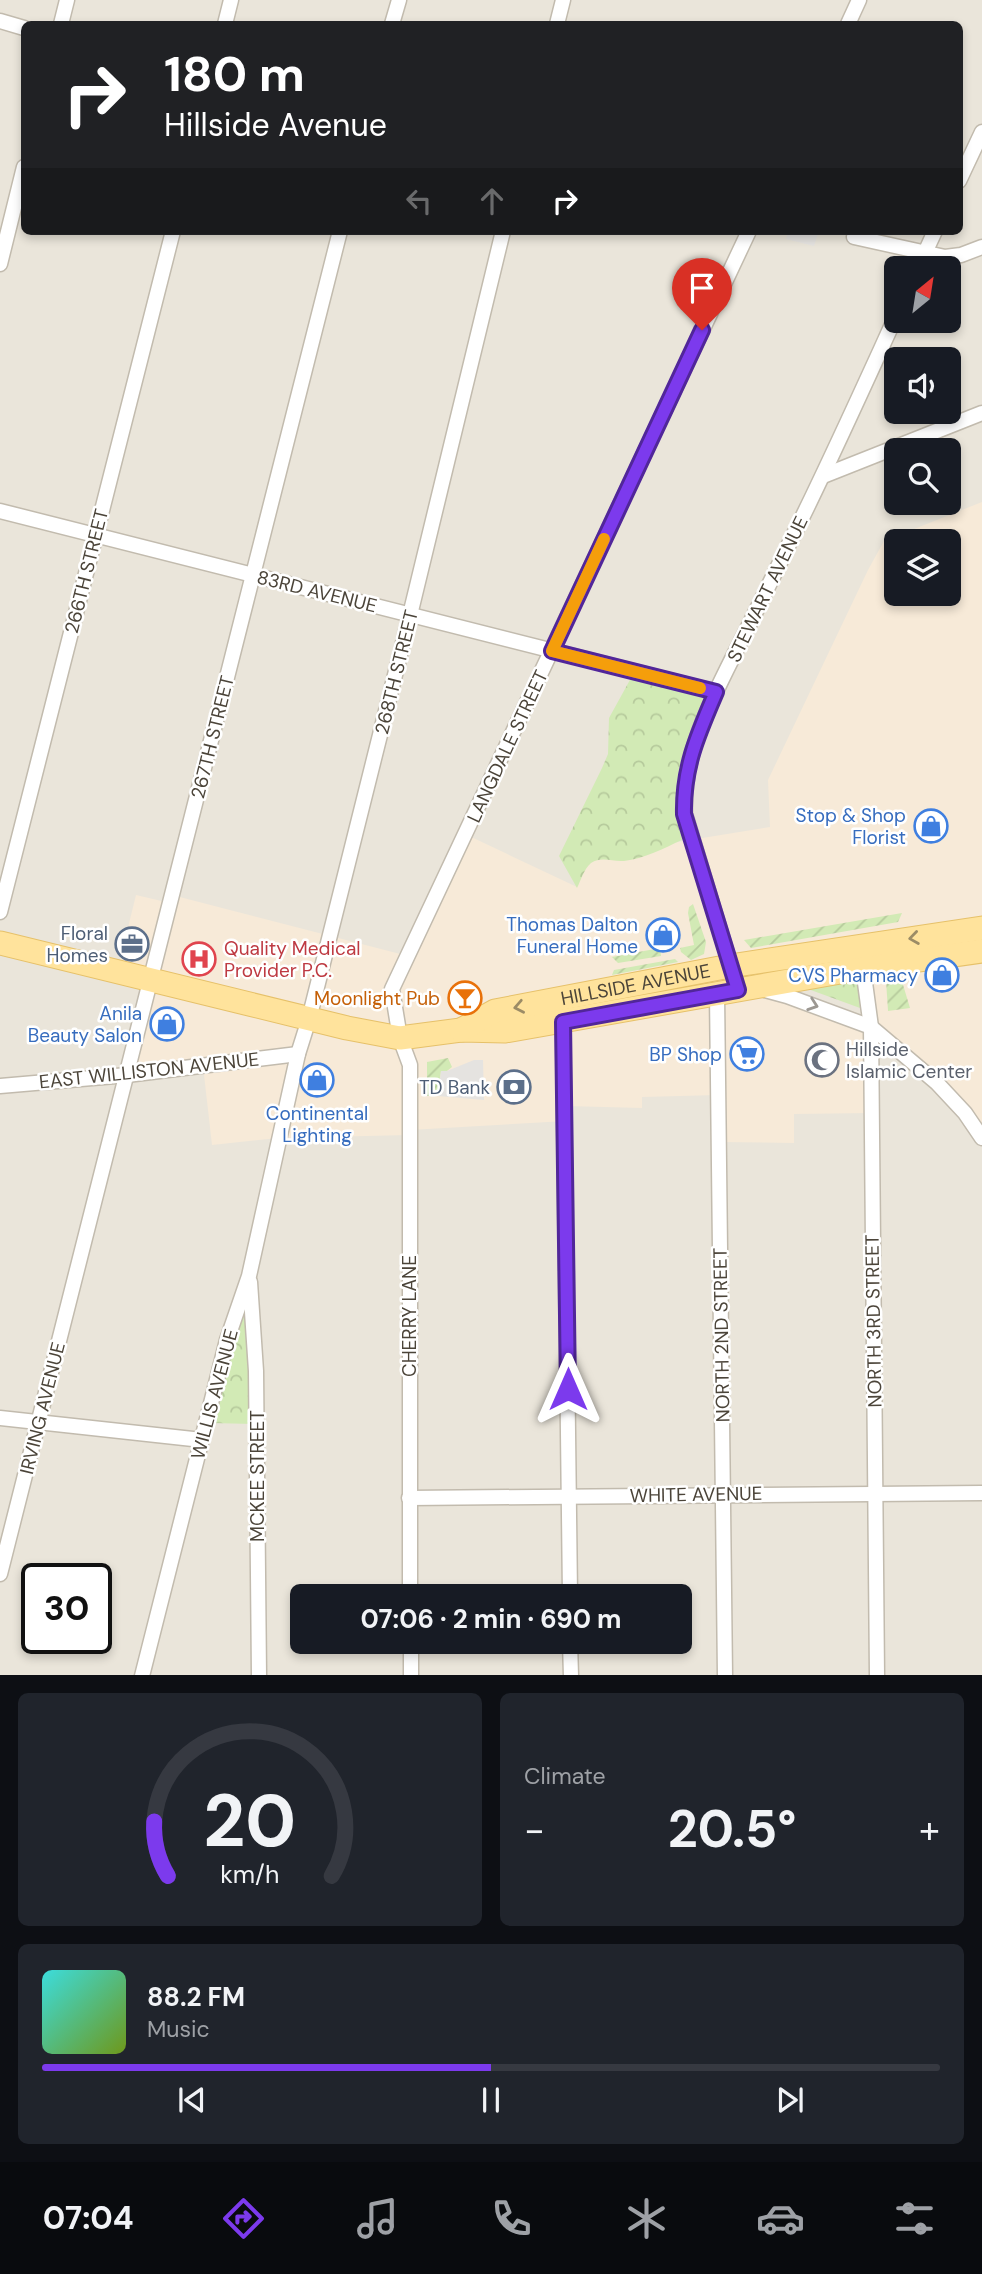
<!DOCTYPE html>
<meta charset="utf-8">
<style>
:root{--surface:#171b24;--page:#20242c;--text:#f1f3f6;--muted:#9ea1a6;--line:#363941;--accent:#7c3aed}
body{margin:0;font-family:"DM Sans",sans-serif;background:var(--page);color:var(--text);height:100vh;display:flex;flex-direction:column;font-size:26px;white-space:nowrap}
*{box-sizing:border-box;margin:0}
p{font-size:23px;color:var(--muted)}
.icon{flex:none;width:38px;height:38px;fill:none;stroke:currentColor;stroke-width:2;stroke-linecap:round;stroke-linejoin:round}
.map{position:relative;height:1675px;overflow:hidden}
.panel{display:flex;flex-direction:column;gap:18px;padding:18px;background:#0d0f14;flex:1}
.panel>*{flex:none}
.top-card{position:absolute;left:21px;top:21px;width:942px;height:214px;border-radius:10px;box-shadow:0 4px 10px #0003;background:#202124;color:#fff;overflow:hidden}
.needle{width:46px;rotate:30deg}
.fabs{position:absolute;left:884px;top:256px;display:grid;gap:14px}
.fabs a{display:grid;place-items:center;width:77px;height:77px;border-radius:10px;background:var(--surface);box-shadow:0 4px 10px #0003;font-size:35px}
.speed{position:absolute;left:21px;top:1563px;display:flex;gap:14px;font-size:35px;font-weight:700;text-align:center}
.speed>*{display:grid;place-content:center;width:91px;height:91px;border-radius:50%;background:var(--surface);box-shadow:0 4px 10px #0003;line-height:1}
.speed .limit{border:4px solid #111;border-radius:10px;background:#fff;color:#111}
.pin{position:absolute;display:grid;place-items:center;width:60px;height:60px;color:#fff;margin:-72px -30px;border-radius:50% 50% 50% 0;rotate:-45deg;box-shadow:0 0 7px #0007}
.pin .icon{rotate:45deg}
.me{position:absolute;width:77px;margin:-38px;rotate:0deg;stroke-linejoin:round;filter:drop-shadow(0 0 5px #0008)}
.turn{display:flex;align-items:center;gap:24px;height:147px;padding:0 28px;font-size:32px}
.turn .icon{width:91px;height:91px;stroke-width:2.5}
.turn b{display:block;font-size:49px;line-height:60px}
.lanes{display:flex;align-items:center;height:66px;padding:0 28px;background:#0003;justify-content:center;gap:35px;direction:ltr}
.lanes .off{opacity:.35}
.big{font-size:52px;font-weight:700;line-height:1.1}
.panel .card{flex:1;display:flex;flex-direction:column;justify-content:center;gap:10px;min-width:0;padding:0 24px;border-radius:10px;background:var(--page)}
.panel .dial{align-items:center;gap:0}
.dial svg{height:182px;overflow:visible;fill:none;stroke:var(--line);stroke-width:7;stroke-linecap:round;text-anchor:middle}
.dial text{fill:var(--text);stroke:none}
.song{display:flex;align-items:center;gap:21px}
.cover{width:84px;height:84px;border-radius:10px;background:linear-gradient(135deg,hsl(180 70% 55%),hsl(80 70% 35%))}
.played{height:7px;border-radius:4px;background:linear-gradient(90deg,var(--accent) 50%,var(--line) 50%)}
.keys{display:flex;justify-content:space-around;direction:ltr}
.heat{display:flex;justify-content:space-between;align-items:center;font-size:38px;direction:ltr}
.panel .tiles{flex:1;display:grid;gap:18px;grid-template-columns:1fr 1fr}
.card:last-child{grid-column:span 2}
.trip{position:absolute;left:290px;top:1584px;width:402px;height:70px;border-radius:10px;background:var(--surface);box-shadow:0 4px 10px #0003;font-weight:700;line-height:70px;text-align:center}
.tab-bar{display:flex;height:112px;justify-content:space-around;align-items:center;background:#090b0e;color:var(--muted)}
.tab-bar .icon{width:49px;height:49px}
.tab-bar .current{color:var(--accent)}
.tab-bar b{font-size:32px;color:var(--text)}
.map>svg:first-child{display:block}
.residential{fill:#eae5da;fill-rule:evenodd}
.commercial{fill:#f7ead8;fill-rule:evenodd}
.forest{fill:url(#forest-crowns)}
.garden{fill:url(#garden-furrows)}
.parking{fill:#e5e3e0}
.lines{fill:none;stroke-linecap:round;stroke-linejoin:round}
.street-casing{stroke:#c2bbae;stroke-width:17}
.primary-casing{stroke:#e6c16a;stroke-width:25}
.street{stroke:#fff;stroke-width:14}
.primary{stroke:#ffe39c;stroke-width:23}
.oneway{stroke:#9c8c66}
.oneway2{stroke:#9c9892}
.route-casing{stroke:#51269a;stroke-width:18}
.route{stroke:#7c3aed;stroke-width:12}
.slow{stroke:#f59e0b;stroke-width:12}
.labels{text-anchor:middle;stroke-width:5;stroke-linejoin:round;paint-order:stroke}
.street-label{font-size:19px;fill:#4b4439;stroke:#fff}
.shop-label{font-size:19px;fill:#366cbe;stroke:#fff;text-anchor:end}
.service-label{font-size:19px;fill:#4e5e75;stroke:#fff;text-anchor:end}
.health-label{font-size:19px;fill:#be3a42;stroke:#fff;text-anchor:start}
.food-label{font-size:19px;fill:#c56008;stroke:#fff;text-anchor:end}
.worship-label{font-size:19px;fill:#5b616d;stroke:#fff;text-anchor:start}
</style>
<div class="map">
<svg width="982" height="1676" viewBox="0 0 982 1676">
<defs>
<pattern id="forest-crowns" width="20" height="18" patternUnits="userSpaceOnUse" patternTransform="scale(1.75)"><rect width="20" height="18" fill="#d2eab5"/><path d="M2 6a3 3 0 1 1 6 0M12 15a3 3 0 1 1 6 0" fill="none" stroke="#b6ca9c"/></pattern>
<pattern id="garden-furrows" width="10" height="10" patternUnits="userSpaceOnUse" patternTransform="scale(1.75)"><rect width="10" height="10" fill="#d2eab5"/><path d="M-1 1l2-2M0 10L10 0M9 11l2-2" fill="none" stroke="#b6ca9c"/></pattern>
</defs>
<rect width="100%" height="100%" fill="#f6f3ec"/>
<path class="residential" d="M0,0H982V1675L0,1676ZM24,24H959V231H24ZM896,268H948V320H896ZM896,359H948V411H896ZM896,450H948V502H896ZM896,541H948V593H896ZM37,1578H96V1638H37ZM303,1596H681V1642H303Z"/>
<path class="commercial" d="M982,502V928L783,958L462,1030L753,988L870,1027L863,968L982,951V1138L965,1113L871,1028V1113L794,1114V1143L719,1142L718,1095L642,1097V1108L566,1106V1121L410,1130V1135L278,1138L212,1145L203,1066L127,1075L150,980L117,972L136,895L170,903L172,895L408,956L467,835L577,887L573,859L770,827L768,780L868,570L884,541ZM896,541H948V593H896Z"/>
<g class="forest">
<path d="M631,678L707,699L681,769L682,840C664,848 644,859 624,861C612,862 602,856 591,863C584,869 581,880 577,888L559,856L602,768L608,754L609,718Z"/>
<polygon points="858,980 860,1008 808,989"/>
<polygon points="244,1311 254,1424 210,1423"/>
</g>
<g class="garden">
<polygon points="693,904 706,942 704,954 691,960 681,952 680,948 694,945 688,913 689,907"/>
<polygon points="902,913 898,922 751,948 744,940"/>
<polygon points="660,948 661,956 618,963 612,957"/>
<polygon points="675,959 678,962 612,975 614,970"/>
<polygon points="901,978 910,1008 888,1011 886,980"/>
<polygon points="448,1058 452,1067 447,1071 441,1071 438,1096 427,1096 427,1062"/>
</g>
<g class="parking">
<polygon points="788,231 819,231 814,246 786,239"/>
<polygon points="474,1060 483,1060 484,1100 438,1096 441,1071 447,1071"/>
</g>
<g class="lines">
<defs>
<g id="street">
<polyline points="0,21 24,28"/>
<polyline points="61,24 67,0"/>
<polyline points="225,24 231,0"/>
<polyline points="392,24 399,0"/>
<polyline points="557,24 563,0"/>
<polyline points="848,24 859,0"/>
<polyline points="959,181 982,132"/>
<polyline points="854,237 945,257 961,255 982,247"/>
<polyline points="0,264 24,167"/>
<polyline points="918,268 935,231"/>
<polyline points="823,476 982,413"/>
<polyline points="0,511 716,692"/>
<polyline points="0,912 173,231"/>
<polyline points="863,968 871,1027 877,1676"/>
<path d="M738,990L685,814C682,752 713,697 740,643C760,604 779,564 799,524C833,455 864,386 896,316"/>
<polyline points="765,990 787,996 871,1027 937,1083 965,1113 982,1138"/>
<polyline points="717,994 725,1676"/>
<polyline points="563,1022 570,1596"/>
<polyline points="0,1086 127,1075 298,1054"/>
<polyline points="250,1282 256,1371 259,1676"/>
<polyline points="0,1418 202,1440"/>
<polyline points="409,1498 982,1493"/>
<polyline points="0,1574 340,231"/>
<polyline points="410,1596 410,1065 400,1038 392,989 749,231"/>
<polyline points="411,1642 411,1676"/>
<polyline points="570,1642 571,1676"/>
<polyline points="142,1676 227,1340 249,1276 298,1054 309,1019 410,615 503,231"/>
</g>
<g id="primary">
<polyline points="0,943 347,1028 400,1038 461,1030 505,1031 863,968 982,951"/>
<path id="s1" d="M461,1030L495,1011L730,966L982,928"/>
</g>
</defs>
<use href="#street" class="street-casing"/>
<use href="#primary" class="primary-casing"/>
<use href="#street" class="street"/>
<use href="#primary" class="primary"/>
</g>
<defs><path id="oneway-chevron" d="M-2-3.5L2.5 0L-2 3.5" fill="none" stroke-width="1.6" stroke-linecap="round" stroke-linejoin="round" transform="scale(1.75)"/></defs>
<g class="oneway">
<use href="#oneway-chevron" transform="translate(914 938) rotate(172)"/>
<use href="#oneway-chevron" transform="translate(519 1007) rotate(169)"/>
</g>
<use class="oneway2" href="#oneway-chevron" transform="translate(813 1005) rotate(19)"/>
<g class="lines">
<defs>
<path id="route" d="M568,1389L563,1022L738,990L684,814C683,767 698,734 716,692L552,651L702,330"/>
</defs>
<use href="#route" class="route-casing"/>
<use href="#route" class="route"/>
<polyline class="slow" points="604,539 552,651 700,688"/>
</g>
<defs>
<symbol id="shop-ring" viewBox="-11 -11 22 22"><circle r="9.5" fill="#fff" stroke="#3f7fe0" stroke-width="1.5"/><path d="M-5-2.5h2.3a2.7 3.5 0 0 1 5.4 0H5L5.5 6h-11ZM-1.5-2.5h3a1.5 2.3 0 0 0-3 0Z" fill="#3f7fe0"/></symbol>
<symbol id="office-ring" viewBox="-11 -11 22 22"><circle r="9.5" fill="#fff" stroke="#5c6f8a" stroke-width="1.5"/><path d="M-6-3h4V-5.5h4V-3h4V5H-6ZM-1-4.5V-3h2v-1.5ZM-6 0V1H6V0Z" fill="#5c6f8a"/></symbol>
<symbol id="hospital-ring" viewBox="-11 -11 22 22"><circle r="9.5" fill="#fff" stroke="#e0444e" stroke-width="1.5"/><path d="M-5-5h3v3.5h4V-5h3V5h-3V1.5h-4V5h-3Z" fill="#e0444e"/></symbol>
<symbol id="bar-ring" viewBox="-11 -11 22 22"><circle r="9.5" fill="#fff" stroke="#e8710a" stroke-width="1.5"/><path d="M-6-5H6L.8 .8V4.5H3.5V6h-7V4.5H-.8V.8Z" fill="#e8710a"/></symbol>
<symbol id="supermarket-ring" viewBox="-11 -11 22 22"><circle r="9.5" fill="#fff" stroke="#3f7fe0" stroke-width="1.5"/><path d="M-6-5.5h2.5l.6 2H6L4.5 2H-2.5L-4.4-4H-6ZM-1.5 3.2a1.3 1.3 0 1 0 .1 0ZM3 3.2a1.3 1.3 0 1 0 .1 0Z" fill="#3f7fe0"/></symbol>
<symbol id="mosque-ring" viewBox="-11 -11 22 22"><circle r="9.5" fill="#fff" stroke="#6b7280" stroke-width="1.5"/><path d="M3.5-4.9A6 6 0 1 0 3.5 4.9A5 5 0 1 1 3.5-4.9Z" fill="#6b7280"/></symbol>
<symbol id="bank-ring" viewBox="-11 -11 22 22"><circle r="9.5" fill="#fff" stroke="#5c6f8a" stroke-width="1.5"/><path d="M-6-4H6V4H-6ZM0-2.3a2.3 2.3 0 1 0 0 4.6a2.3 2.3 0 1 0 0-4.6Z" fill="#5c6f8a"/></symbol>
</defs>
<g fill-rule="evenodd">
<use href="#shop-ring" x="912" y="807" width="38" height="38"/>
<use href="#shop-ring" x="644" y="916" width="38" height="38"/>
<use href="#office-ring" x="113" y="925" width="38" height="38"/>
<use href="#hospital-ring" x="180" y="940" width="38" height="38"/>
<use href="#shop-ring" x="923" y="956" width="38" height="38"/>
<use href="#bar-ring" x="446" y="979" width="38" height="38"/>
<use href="#shop-ring" x="148" y="1005" width="38" height="38"/>
<use href="#supermarket-ring" x="728" y="1035" width="38" height="38"/>
<use href="#mosque-ring" x="803" y="1041" width="38" height="38"/>
<use href="#shop-ring" x="298" y="1061" width="38" height="38"/>
<use href="#bank-ring" x="495" y="1068" width="38" height="38"/>
</g>
<g class="labels">
<g class="street-label">
<text transform="translate(86 571) rotate(-76)" y="7">266TH STREET</text>
<text transform="translate(767 589) rotate(-64)" y="7">STEWART AVENUE</text>
<text transform="translate(317 591) rotate(14)" y="7">83RD AVENUE</text>
<text transform="translate(396 672) rotate(-76)" y="7">268TH STREET</text>
<text transform="translate(212 737) rotate(-76)" y="7">267TH STREET</text>
<text transform="translate(507 746) rotate(-65)" y="7">LANGDALE STREET</text>
<text dy="7" stroke="none"><textPath href="#s1" startOffset="182">HILLSIDE AVENUE</textPath></text>
<text transform="translate(149 1070) rotate(-6)" y="7">EAST WILLISTON AVENUE</text>
<text transform="translate(409 1316) rotate(-90)" y="7">CHERRY LANE</text>
<text transform="translate(873 1321) rotate(-91)" y="7">NORTH 3RD STREET</text>
<text transform="translate(721 1335) rotate(-91)" y="7">NORTH 2ND STREET</text>
<text transform="translate(214 1394) rotate(-75)" y="7">WILLIS AVENUE</text>
<text transform="translate(42 1408) rotate(-76)" y="7">IRVING AVENUE</text>
<text transform="translate(257 1476) rotate(-90)" y="7">MCKEE STREET</text>
<text transform="translate(696 1494) rotate(-1)" y="7">WHITE AVENUE</text>
</g>
<g class="shop-label">
<text x="906" y="822">Stop &amp; Shop<tspan x="906" dy="22">Florist</tspan></text>
<text x="638" y="931">Thomas Dalton<tspan x="638" dy="22">Funeral Home</tspan></text>
<text x="918" y="982">CVS Pharmacy</text>
<text x="142" y="1020">Anila<tspan x="142" dy="22">Beauty Salon</tspan></text>
<text x="722" y="1061">BP Shop</text>
<text x="317" y="1120" text-anchor="middle">Continental<tspan x="317" dy="22">Lighting</tspan></text>
</g>
<g class="service-label">
<text x="108" y="940">Floral<tspan x="108" dy="22">Homes</tspan></text>
<text x="490" y="1094">TD Bank</text>
</g>
<g class="health-label">
<text x="224" y="955">Quality Medical<tspan x="224" dy="22">Provider P.C.</tspan></text>
</g>
<g class="food-label">
<text x="440" y="1005">Moonlight Pub</text>
</g>
<g class="worship-label">
<text x="846" y="1056">Hillside<tspan x="846" dy="22">Islamic Center</tspan></text>
</g>
</g>
</svg>
<div class="fabs">
<a><svg class="needle" viewBox="-14 -14 28 28"><path d="M0-13l5 13h-10z" fill="#e53935"/><path d="M0 13l5-13h-10z" fill="#9ea1a6"/></svg></a>
<a><svg class="icon" aria-label="sound" viewBox="0 0 24 24"><path d="M4 9h4l5-4v14l-5-4H4zM17 9q2 3 0 6"/></svg></a>
<a><svg class="icon" aria-label="search" viewBox="0 0 24 24"><circle cx="10" cy="10" r="6"/><path d="M15 15l6 6"/></svg></a>
<a><svg class="icon" aria-label="layers" viewBox="0 0 24 24"><path d="M12 4l9 5-9 5-9-5zM3 14l9 5 9-5"/></svg></a>
</div>
<div class="speed"><div class="limit">30</div></div>
<div class="pin" style="left:702px;top:330px;background:#d93025"><svg class="icon" aria-label="arrive" viewBox="0 0 24 24"><path d="M6 21V4h12l-3 4 3 4H6"/></svg></div>
<svg class="me" style="left:568px;top:1389px" viewBox="-20 -20 40 40"><path d="M0-17L14 15 0 8-14 15z" fill="#7c3aed" stroke="#fff" stroke-width="4"/></svg>
<div class="trip">07:06 · 2 min · 690 m</div>
<div class="top-card">
<div class="turn"><svg class="icon" aria-label="right" viewBox="0 0 24 24"><path d="M7 20v-9h11M14 6l5 5-5 5"/></svg><div><b>180 m</b>Hillside Avenue</div></div>
<div class="lanes"><svg class="icon off" aria-label="left" viewBox="0 0 24 24"><path d="M17 20v-9H6M10 6l-5 5 5 5"/></svg><svg class="icon off" aria-label="ahead" viewBox="0 0 24 24"><path d="M12 20V5M6 11l6-6 6 6"/></svg><svg class="icon" aria-label="right" viewBox="0 0 24 24"><path d="M7 20v-9h11M14 6l5 5-5 5"/></svg></div>
</div>
</div>
<section class="panel">
<div class="tiles">
<div class="card dial"><svg viewBox="0 0 100 80">
<path d="M14 69A42 42 0 1 1 86 69"/>
<path d="M14 69A42 42 0 0 1 8 45" stroke="#7c3aed"/>
<text x="50" y="56" font-size="32" font-weight="700">20</text>
<text x="50" y="72" font-size="11">km/h</text>
</svg></div>
<div class="card"><p>Climate</p>
<div class="heat"><a>−</a><b class="big">20.5°</b><a>+</a></div>
</div>
<div class="card">
<div class="song"><i class="cover"></i><div><b>88.2 FM</b><p>Music</p></div></div>
<div class="played"></div>
<div class="keys"><svg class="icon" aria-label="previous" viewBox="0 0 24 24"><path d="M18 5L8 12l10 7zM5 5v14"/></svg><svg class="icon" aria-label="pause" viewBox="0 0 24 24"><path d="M8 5v14M16 5v14"/></svg><svg class="icon" aria-label="next" viewBox="0 0 24 24"><path d="M6 5l10 7-10 7zM19 5v14"/></svg></div>
</div>
</div>
</section>
<nav class="tab-bar">
<b>07:04</b>
<svg class="icon current" aria-label="directions" viewBox="0 0 24 24"><path d="M12 3l9 9-9 9-9-9zM9 14v-3h6M13 9l2 2-2 2"/></svg>
<svg class="icon" aria-label="music" viewBox="0 0 24 24"><path d="M9 18V5l10-2v13"/><circle cx="6" cy="18" r="3"/><circle cx="16" cy="16" r="3"/></svg>
<svg class="icon" aria-label="phone" viewBox="0 0 24 24"><path d="M5 4h4l2 5-3 2q2 4 5 5l2-3 5 2v4C11 20 4 13 5 4z"/></svg>
<svg class="icon" aria-label="climate" viewBox="0 0 24 24"><path d="M12 3v18M4 7l16 10M4 17L20 7"/></svg>
<svg class="icon" aria-label="car" viewBox="0 0 24 24"><path d="M5 17H2v-5l4-1 3-4h7l3 4 3 1v5h-3M9 17h6M6 11h13"/><circle cx="7" cy="17" r="2"/><circle cx="17" cy="17" r="2"/></svg>
<svg class="icon" aria-label="filters" viewBox="0 0 24 24"><path d="M4 7h16M4 17h16"/><circle cx="9" cy="7" r="2"/><circle cx="15" cy="17" r="2"/></svg>
</nav>
